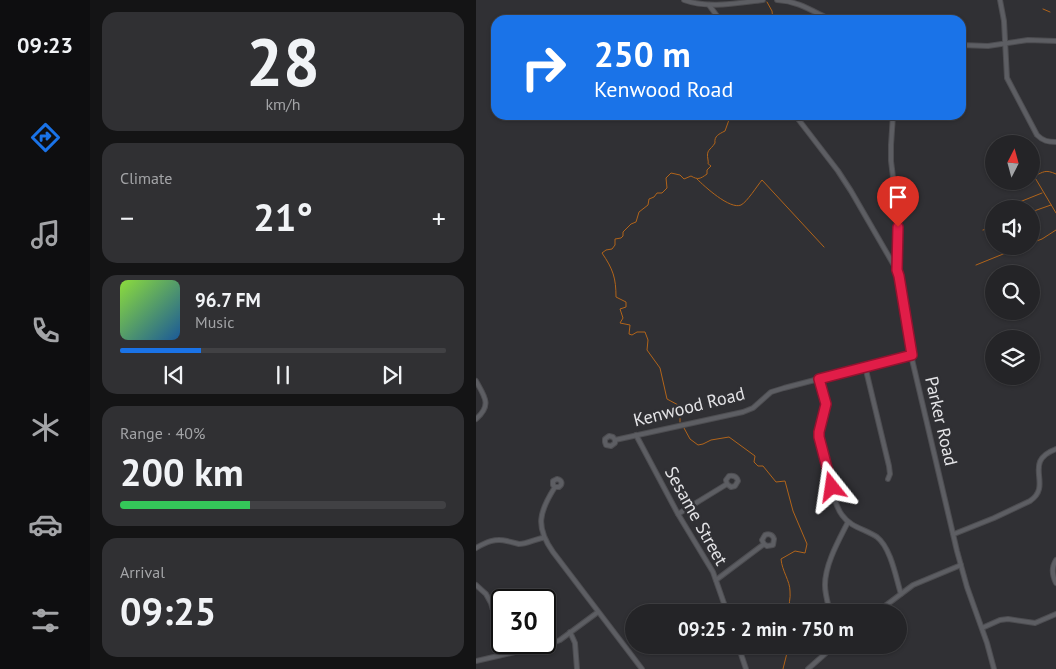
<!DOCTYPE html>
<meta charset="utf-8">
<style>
:root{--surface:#242427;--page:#303033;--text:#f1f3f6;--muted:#a3a4a7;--line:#414144;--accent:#1a73e8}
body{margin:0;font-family:"PT Sans",sans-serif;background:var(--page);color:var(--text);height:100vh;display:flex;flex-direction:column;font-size:19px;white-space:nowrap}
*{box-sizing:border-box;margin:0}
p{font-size:16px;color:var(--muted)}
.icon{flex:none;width:28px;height:28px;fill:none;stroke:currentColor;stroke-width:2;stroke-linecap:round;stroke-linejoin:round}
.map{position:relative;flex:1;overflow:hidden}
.sheet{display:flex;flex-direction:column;gap:12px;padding:12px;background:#141415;width:386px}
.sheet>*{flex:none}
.top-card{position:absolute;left:15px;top:15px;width:475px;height:105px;border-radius:15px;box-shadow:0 1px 4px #0004,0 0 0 1px var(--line);background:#1a73e8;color:#fff;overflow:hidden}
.needle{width:32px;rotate:6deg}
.tools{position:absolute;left:509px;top:135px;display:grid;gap:10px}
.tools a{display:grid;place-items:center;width:55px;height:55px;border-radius:50%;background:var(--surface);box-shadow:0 1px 4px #0004,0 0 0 1px var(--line);font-size:25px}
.speed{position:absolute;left:15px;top:589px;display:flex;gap:10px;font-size:25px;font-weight:700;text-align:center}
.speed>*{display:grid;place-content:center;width:65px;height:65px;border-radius:50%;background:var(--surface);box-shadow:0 1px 4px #0004,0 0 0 1px var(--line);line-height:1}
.speed .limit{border:2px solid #111;border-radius:8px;background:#fff;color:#111}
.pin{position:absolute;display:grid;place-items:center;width:42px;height:42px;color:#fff;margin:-51px -21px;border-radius:50% 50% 50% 0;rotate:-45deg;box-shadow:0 0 5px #0007}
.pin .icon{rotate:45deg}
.me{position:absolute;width:55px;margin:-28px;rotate:345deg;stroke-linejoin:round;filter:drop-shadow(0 0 4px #0008)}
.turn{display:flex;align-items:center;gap:18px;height:105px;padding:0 20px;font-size:22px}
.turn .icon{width:65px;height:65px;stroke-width:2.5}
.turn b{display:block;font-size:35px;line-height:42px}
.big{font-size:38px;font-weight:700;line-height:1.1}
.sheet .tile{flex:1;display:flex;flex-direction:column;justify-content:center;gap:8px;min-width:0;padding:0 18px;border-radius:15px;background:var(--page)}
.sheet .dial{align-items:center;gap:0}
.dial b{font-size:65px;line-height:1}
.song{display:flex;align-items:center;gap:15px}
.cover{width:60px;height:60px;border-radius:8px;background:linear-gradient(135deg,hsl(90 70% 55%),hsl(210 70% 35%))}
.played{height:5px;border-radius:2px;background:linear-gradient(90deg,var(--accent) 25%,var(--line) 25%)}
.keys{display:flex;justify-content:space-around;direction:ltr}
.heat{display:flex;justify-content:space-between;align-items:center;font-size:28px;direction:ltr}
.charge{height:8px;border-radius:4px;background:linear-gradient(90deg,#34c759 40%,var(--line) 0)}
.trip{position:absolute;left:149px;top:604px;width:282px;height:50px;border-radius:25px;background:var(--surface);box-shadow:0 1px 4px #0004,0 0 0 1px var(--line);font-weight:700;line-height:50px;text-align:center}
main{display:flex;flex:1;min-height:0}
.dock{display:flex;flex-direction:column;width:90px;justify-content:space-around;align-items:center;background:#0e0e10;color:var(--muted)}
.dock .icon{width:35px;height:35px}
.dock .selected{color:var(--accent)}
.dock b{font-size:22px;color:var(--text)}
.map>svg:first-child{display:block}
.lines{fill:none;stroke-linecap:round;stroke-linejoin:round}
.stream{stroke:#b1641a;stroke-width:1}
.minor-casing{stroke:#4d4d51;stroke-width:6}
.minor{stroke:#5d5e63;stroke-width:4}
.route-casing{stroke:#92132f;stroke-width:12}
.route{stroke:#e11d48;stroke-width:9}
.labels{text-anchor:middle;stroke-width:5;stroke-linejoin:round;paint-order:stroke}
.street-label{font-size:18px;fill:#e3e3e6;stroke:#303034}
</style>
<main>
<nav class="dock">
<b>09:23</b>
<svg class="icon selected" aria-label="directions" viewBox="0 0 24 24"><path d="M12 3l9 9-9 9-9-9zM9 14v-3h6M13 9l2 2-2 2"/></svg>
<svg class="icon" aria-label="music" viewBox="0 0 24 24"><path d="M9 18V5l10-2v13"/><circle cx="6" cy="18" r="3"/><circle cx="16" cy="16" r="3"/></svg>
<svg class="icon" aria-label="phone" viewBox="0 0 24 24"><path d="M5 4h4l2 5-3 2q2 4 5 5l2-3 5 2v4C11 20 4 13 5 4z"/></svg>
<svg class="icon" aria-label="climate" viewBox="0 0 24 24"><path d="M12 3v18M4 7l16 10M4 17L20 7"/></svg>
<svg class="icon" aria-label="car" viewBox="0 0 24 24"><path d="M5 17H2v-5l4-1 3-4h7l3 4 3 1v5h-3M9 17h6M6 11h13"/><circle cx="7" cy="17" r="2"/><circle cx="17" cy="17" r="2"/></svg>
<svg class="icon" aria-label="filters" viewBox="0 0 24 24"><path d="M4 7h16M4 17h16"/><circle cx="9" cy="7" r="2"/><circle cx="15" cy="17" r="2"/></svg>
</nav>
<section class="sheet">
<div class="tile dial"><b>28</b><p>km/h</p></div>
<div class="tile"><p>Climate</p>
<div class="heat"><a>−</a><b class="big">21°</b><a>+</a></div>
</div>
<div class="tile">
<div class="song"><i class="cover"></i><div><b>96.7 FM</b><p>Music</p></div></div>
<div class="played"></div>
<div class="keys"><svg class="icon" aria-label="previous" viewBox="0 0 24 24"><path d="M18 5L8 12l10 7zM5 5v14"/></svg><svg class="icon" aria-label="pause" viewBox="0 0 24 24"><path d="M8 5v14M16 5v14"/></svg><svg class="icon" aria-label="next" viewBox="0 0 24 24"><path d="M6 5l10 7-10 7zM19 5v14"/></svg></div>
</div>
<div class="tile"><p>Range · 40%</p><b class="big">200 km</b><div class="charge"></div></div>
<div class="tile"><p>Arrival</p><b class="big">09:25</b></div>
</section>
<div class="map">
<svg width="580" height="669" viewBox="0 0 580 669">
<rect width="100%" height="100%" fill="#303034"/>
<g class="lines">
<g class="stream">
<polyline points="291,2 296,11 297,20"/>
<polyline points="567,9 574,12"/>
<path d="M580,174C569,169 568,172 558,176L580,213"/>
<path d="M221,179C228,186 254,210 265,205C271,202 281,186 286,180L348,247"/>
<polyline points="541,203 566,193"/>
<polyline points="555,212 575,205"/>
<polyline points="507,230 518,227"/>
<polyline points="555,243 566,239 580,230"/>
<polyline points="500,265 547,246"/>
<path d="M204,422V406L191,399L184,368L171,350L172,340L169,332H161L156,335L153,334L154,325L144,323L147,318L144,309L150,307V302L140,297C140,278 137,269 126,253L130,250L136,249L139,245V239L145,238L147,236V232L155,224L160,222L163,212L172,205L173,199L178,197L181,193H186L191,188L190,178L195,173L204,175L208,179L215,176C222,180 224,179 231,174V170L235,166C230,162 233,166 232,160C230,149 234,151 239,143C238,136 243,134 249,131L254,117L256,115"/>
<path d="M208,428L214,439L222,445L227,444L235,440L253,437L279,456L278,462L282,466H287L300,482L309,481L317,511L331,544L329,553L319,551L305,559C306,571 314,581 314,591C315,598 312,605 313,612"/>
<polyline points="307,669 313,645"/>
</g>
<defs>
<g id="minor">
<path d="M208,0C233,9 261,3 287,0"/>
<path d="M301,0C322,1 336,11 355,20"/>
<path d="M524,0L528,21L531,78L561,135C567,141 572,142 580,142"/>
<polyline points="233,5 244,20"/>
<polyline points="485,45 512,46 552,40 580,41"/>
<polyline points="319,115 362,171 375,191 423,274 435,355 481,551 491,587 511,643 518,669"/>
<polyline points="417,115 415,145 415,161 421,209 421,268"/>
<polyline points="389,366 413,466 414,474 412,479"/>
<path d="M343,379L350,404L343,432V437C346,452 350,467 354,482C357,493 359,506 366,515C375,528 390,529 401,537C415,548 420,578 425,594"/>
<path d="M0,381C9,397 16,405 0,419"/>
<polyline points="160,435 202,514 237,572 251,612"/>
<polyline points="139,440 139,443 135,446 130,445 129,442 129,439 133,436 137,437 139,440 267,412 277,408 295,392 308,388 435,355"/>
<path d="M79,487H83C87,484 86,480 81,479L77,481V485L79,487C63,512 59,527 77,552L166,669"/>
<path d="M202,514L251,484L250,480L253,476C258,475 261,477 262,481L259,486L255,487L251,484"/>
<path d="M478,534L518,518L554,501C578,485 545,462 580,449"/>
<path d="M0,548C10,542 19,538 31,541C35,542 39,543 43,544C51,544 59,539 67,538"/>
<path d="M580,560C575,568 576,575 580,583"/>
<path d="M240,580L288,544L291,546L297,545L298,539C297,535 293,533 289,535L286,540L288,544"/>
<polyline points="0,585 10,594 15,603 29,654"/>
<path d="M354,612C352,604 349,594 349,585C349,564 363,540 372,522"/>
<polyline points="401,612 437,585 485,565"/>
<polyline points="506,628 524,620 532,619 559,623 580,614"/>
<polyline points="94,632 99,643 101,669"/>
<polyline points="262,645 270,669"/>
<polyline points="0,661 74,644 84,640 122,612"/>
<polyline points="332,669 359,645"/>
</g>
</defs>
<use href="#minor" class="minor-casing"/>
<use href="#minor" class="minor"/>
</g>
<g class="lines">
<defs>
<polyline id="route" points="356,487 343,437 343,432 350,404 343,379 436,355 423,276 421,270 422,227"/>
</defs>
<use href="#route" class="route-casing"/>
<use href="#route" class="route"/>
</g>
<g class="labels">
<g class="street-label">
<text transform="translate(213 407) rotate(-14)" y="6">Kenwood Road</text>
<text transform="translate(465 421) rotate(77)" y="6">Parker Road</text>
<text transform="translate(220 516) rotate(61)" y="6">Sesame Street</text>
</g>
</g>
</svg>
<div class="tools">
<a><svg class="needle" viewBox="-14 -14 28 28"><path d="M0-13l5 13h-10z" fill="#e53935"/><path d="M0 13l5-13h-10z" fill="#a3a4a7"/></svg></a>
<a><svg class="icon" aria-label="sound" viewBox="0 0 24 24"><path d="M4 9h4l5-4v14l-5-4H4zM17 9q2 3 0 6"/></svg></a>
<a><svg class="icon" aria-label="search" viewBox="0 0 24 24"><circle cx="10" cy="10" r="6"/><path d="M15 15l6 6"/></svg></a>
<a><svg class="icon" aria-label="layers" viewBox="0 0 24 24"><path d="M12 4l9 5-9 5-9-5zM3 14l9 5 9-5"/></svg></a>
</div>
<div class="speed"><div class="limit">30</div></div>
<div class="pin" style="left:422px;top:227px;background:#d93025"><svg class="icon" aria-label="arrive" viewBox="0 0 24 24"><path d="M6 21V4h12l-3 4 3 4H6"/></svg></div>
<svg class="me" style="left:356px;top:487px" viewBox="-20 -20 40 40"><path d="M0-17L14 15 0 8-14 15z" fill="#e11d48" stroke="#fff" stroke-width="4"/></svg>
<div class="trip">09:25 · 2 min · 750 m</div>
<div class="top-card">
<div class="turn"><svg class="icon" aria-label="right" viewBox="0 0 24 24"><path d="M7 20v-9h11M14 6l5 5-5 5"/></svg><div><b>250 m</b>Kenwood Road</div></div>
</div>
</div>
</main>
